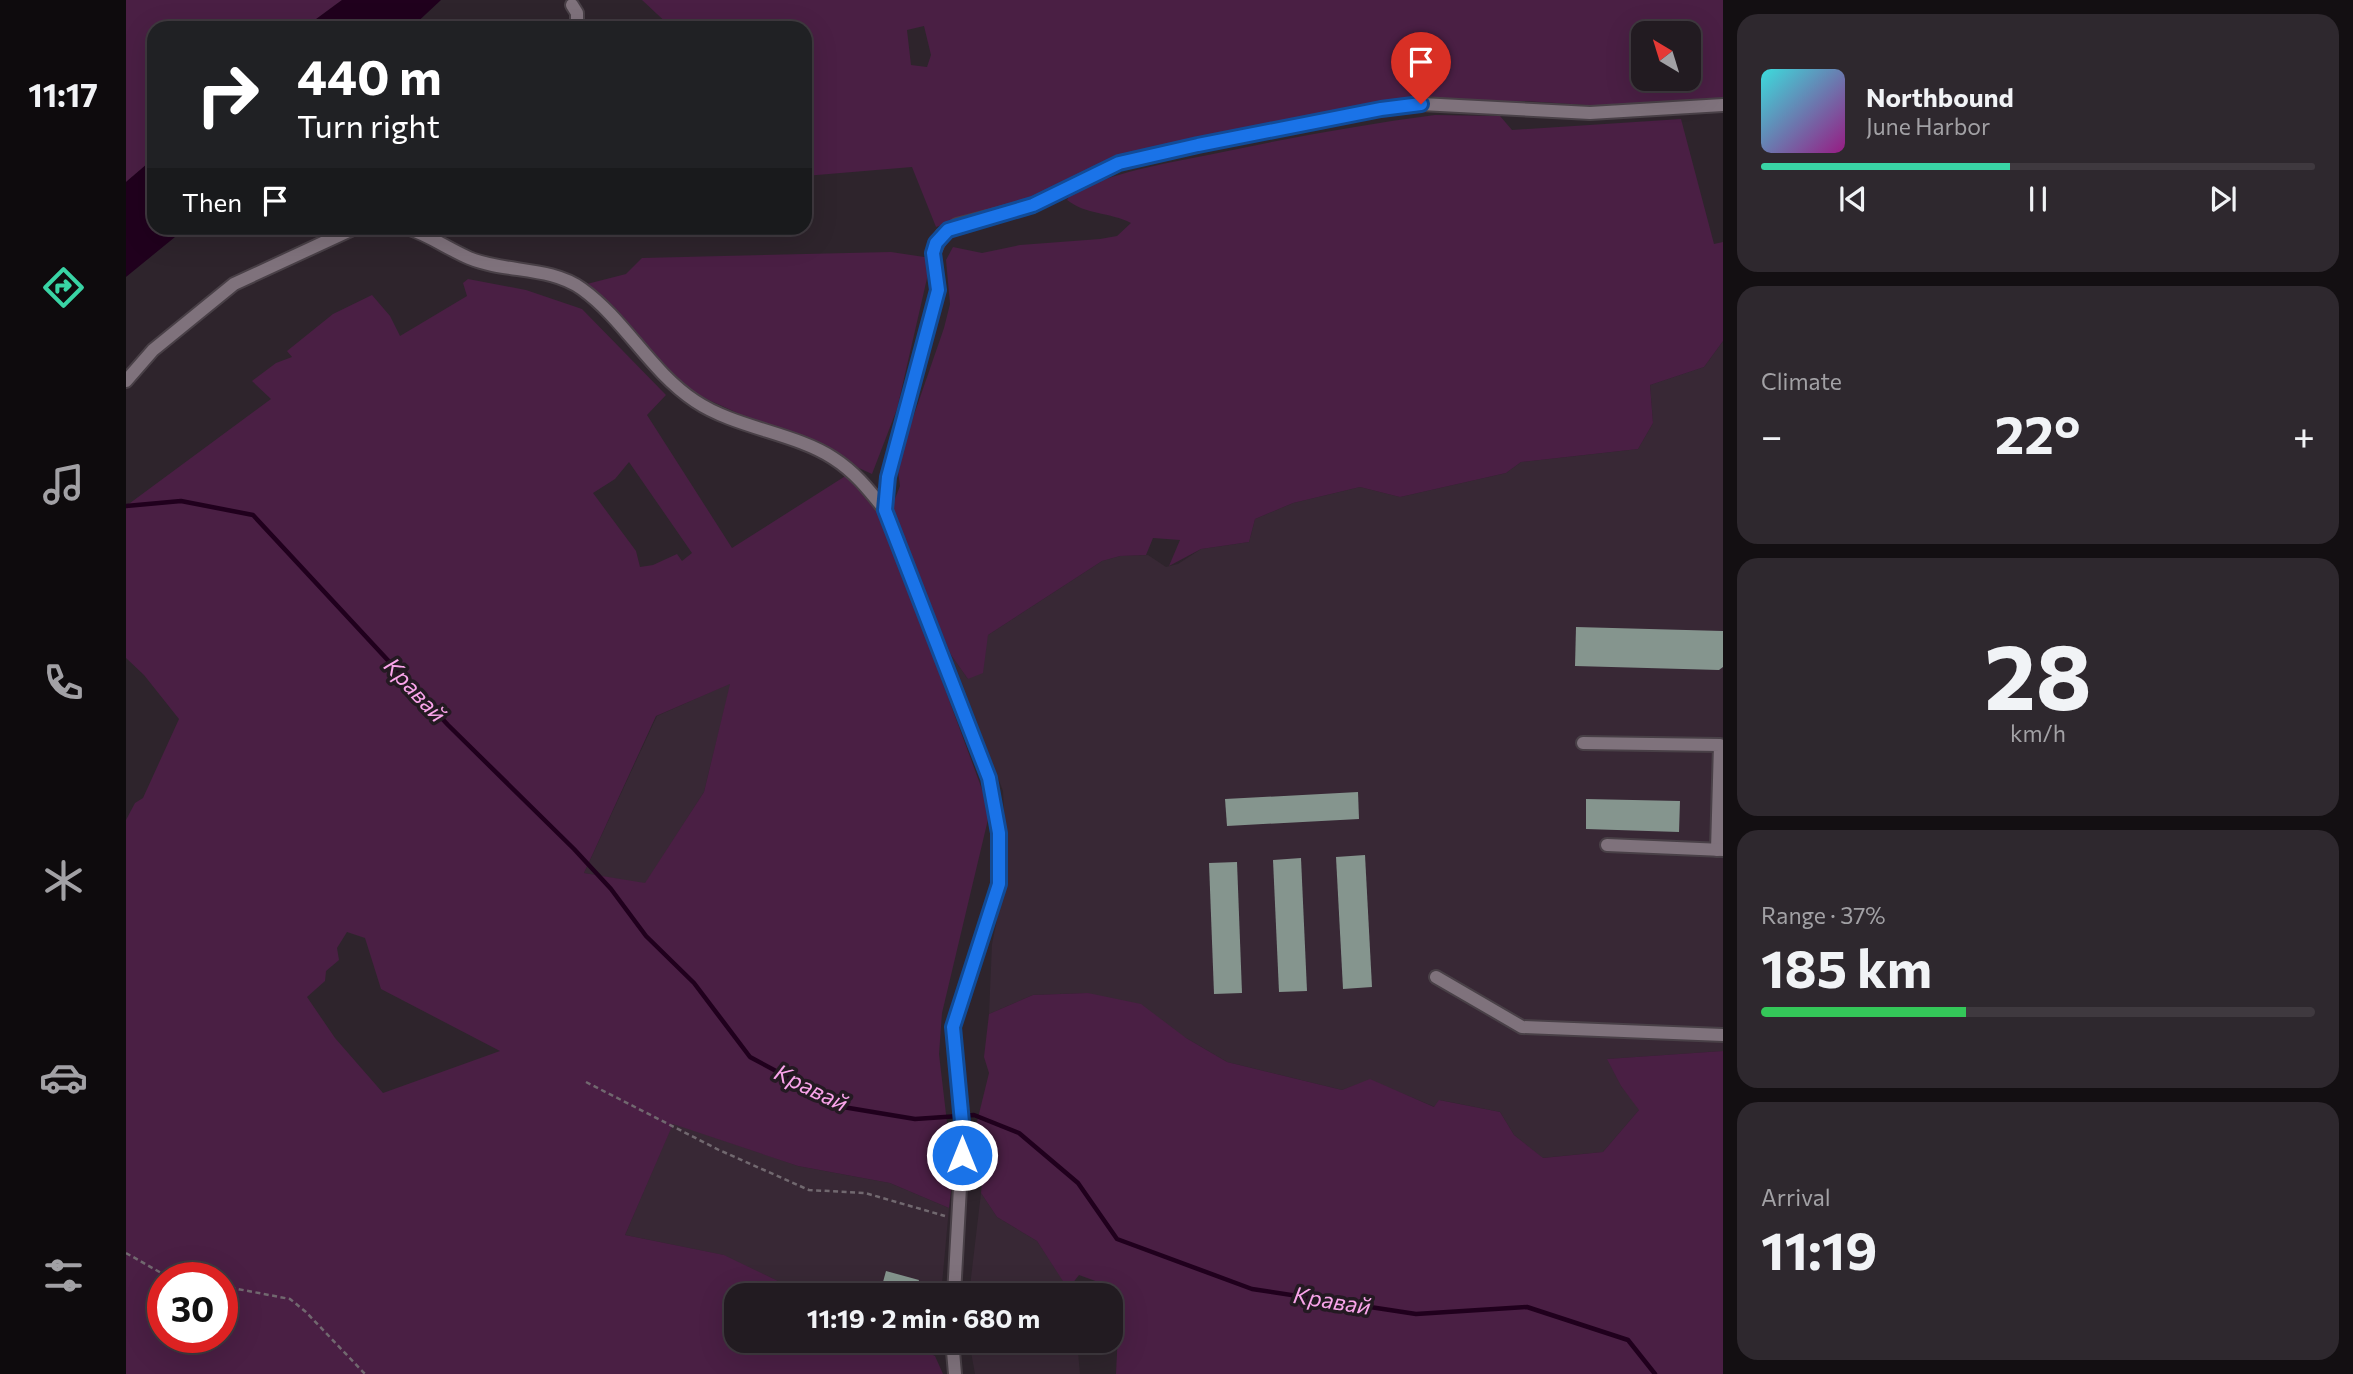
<!DOCTYPE html>
<meta charset="utf-8">
<style>
:root{--surface:#221b21;--page:#2e282e;--text:#f1f3f6;--muted:#a2a1a5;--line:#3f393f;--accent:#39d4a5}
body{margin:0;font-family:Commissioner,sans-serif;background:var(--page);color:var(--text);height:100vh;display:flex;flex-direction:column;font-size:26px;white-space:nowrap}
*{box-sizing:border-box;margin:0}
p{font-size:23px;color:var(--muted)}
.icon{flex:none;width:38px;height:38px;fill:none;stroke:currentColor;stroke-width:2;stroke-linecap:round;stroke-linejoin:round}
.map{position:relative;flex:1;overflow:hidden}
.panel{display:flex;flex-direction:column;gap:14px;padding:14px;background:#130f12;width:630px}
.panel>*{flex:none}
.hud{position:absolute;left:21px;top:21px;width:665px;height:214px;border-radius:21px;box-shadow:0 7px 28px #0002,0 0 0 2px var(--line);background:#202124;color:#fff;overflow:hidden}
.needle{width:46px;rotate:322deg}
.tools{position:absolute;left:1505px;top:21px;display:grid;gap:14px}
.tools a{display:grid;place-items:center;width:70px;height:70px;border-radius:14px;background:var(--surface);box-shadow:0 7px 28px #0002,0 0 0 2px var(--line);font-size:35px}
.speed{position:absolute;left:21px;top:1262px;display:flex;gap:14px;font-size:35px;font-weight:700;text-align:center}
.speed>*{display:grid;place-content:center;width:91px;height:91px;border-radius:50%;background:var(--surface);box-shadow:0 7px 28px #0002,0 0 0 2px var(--line);line-height:1}
.speed .limit{border:10px solid #d22;background:#fff;color:#111}
.pin{position:absolute;display:grid;place-items:center;width:60px;height:60px;color:#fff;margin:-72px -30px;border-radius:50% 50% 50% 0;rotate:-45deg;box-shadow:0 0 7px #0007}
.pin .icon{rotate:45deg}
.me{position:absolute;width:77px;margin:-38px;rotate:0deg;stroke-linejoin:round;filter:drop-shadow(0 0 5px #0008)}
.turn{display:flex;align-items:center;gap:24px;height:147px;padding:0 35px;font-size:32px}
.turn .icon{width:91px;height:91px;stroke-width:2.5}
.turn b{display:block;font-size:49px;line-height:60px}
.then{display:flex;align-items:center;height:66px;padding:0 35px;background:#0003;gap:14px;font-size:26px}
.big{font-size:52px;font-weight:700;line-height:1.1}
.panel .card{flex:1;display:flex;flex-direction:column;justify-content:center;gap:10px;min-width:0;padding:0 24px;border-radius:21px;background:var(--page)}
.panel .dial{align-items:center;gap:0}
.dial b{font-size:91px;line-height:1}
.song{display:flex;align-items:center;gap:21px}
.cover{width:84px;height:84px;border-radius:10px;background:linear-gradient(135deg,hsl(180 70% 55%),hsl(310 70% 35%))}
.played{height:7px;border-radius:4px;background:linear-gradient(90deg,var(--accent) 45%,var(--line) 45%)}
.keys{display:flex;justify-content:space-around;direction:ltr}
.heat{display:flex;justify-content:space-between;align-items:center;font-size:38px;direction:ltr}
.charge{height:10px;border-radius:5px;background:linear-gradient(90deg,#34c759 37%,var(--line) 0)}
.trip{position:absolute;left:598px;top:1283px;width:399px;height:70px;border-radius:21px;background:var(--surface);box-shadow:0 7px 28px #0002,0 0 0 2px var(--line);font-weight:700;line-height:70px;text-align:center}
main{display:flex;flex:1;min-height:0}
.tab-bar{display:flex;flex-direction:column;width:126px;justify-content:space-around;align-items:center;background:#0e0b0d;color:var(--muted)}
.tab-bar .icon{width:49px;height:49px}
.tab-bar .on{color:var(--accent)}
.tab-bar b{font-size:32px;color:var(--text)}
.map>svg:first-child{display:block}
.built{fill:#382835}
.green{fill:#4a1f44;fill-rule:evenodd}
.water{fill:#20001d}
.lines{fill:none;stroke-linecap:round;stroke-linejoin:round}
.stream{stroke:#20001d;stroke-width:4.5}
.building{fill:#85958e}
.street-casing{stroke:#494047;stroke-width:16}
.path{stroke:#71686f;stroke-width:2.5;stroke-dasharray:5 3.5;stroke-linecap:butt}
.street{stroke:#7f727c;stroke-width:12}
.route-casing{stroke:#114b97;stroke-width:18}
.route{stroke:#1a73e8;stroke-width:12}
.labels{text-anchor:middle;stroke-width:7;stroke-linejoin:round;paint-order:stroke}
.water-label{font-size:23px;font-style:italic;fill:#f9a4ea;stroke:#241a22}
</style>
<main>
<nav class="tab-bar">
<b>11:17</b>
<svg class="icon on" aria-label="directions" viewBox="0 0 24 24"><path d="M12 3l9 9-9 9-9-9zM9 14v-3h6M13 9l2 2-2 2"/></svg>
<svg class="icon" aria-label="music" viewBox="0 0 24 24"><path d="M9 18V5l10-2v13"/><circle cx="6" cy="18" r="3"/><circle cx="16" cy="16" r="3"/></svg>
<svg class="icon" aria-label="phone" viewBox="0 0 24 24"><path d="M5 4h4l2 5-3 2q2 4 5 5l2-3 5 2v4C11 20 4 13 5 4z"/></svg>
<svg class="icon" aria-label="climate" viewBox="0 0 24 24"><path d="M12 3v18M4 7l16 10M4 17L20 7"/></svg>
<svg class="icon" aria-label="car" viewBox="0 0 24 24"><path d="M5 17H2v-5l4-1 3-4h7l3 4 3 1v5h-3M9 17h6M6 11h13"/><circle cx="7" cy="17" r="2"/><circle cx="17" cy="17" r="2"/></svg>
<svg class="icon" aria-label="filters" viewBox="0 0 24 24"><path d="M4 7h16M4 17h16"/><circle cx="9" cy="7" r="2"/><circle cx="15" cy="17" r="2"/></svg>
</nav>
<div class="map">
<svg width="1597" height="1374" viewBox="0 0 1597 1374">
<rect width="100%" height="100%" fill="#2e242c"/>
<g class="built">
<polygon points="1597,341 1597,1051 1482,1059 1495,1086 1514,1109 1477,1152 1416,1158 1388,1135 1374,1112 1314,1100 1309,1107 1244,1080 1216,1090 1101,1062 1060,1038 962,993 907,995 863,1014 866,944 881,871 877,791 825,655 842,679 862,635 976,561 994,556 1022,555 1040,567 1052,564 1075,549 1123,542 1129,519 1167,503 1234,487 1274,497 1380,473 1395,462 1512,449 1527,423 1524,385 1578,367"/>
<polygon points="605,683 578,792 519,884 458,873 531,716"/>
<polygon points="547,1123 672,1166 764,1183 823,1208 815,1295 681,1295 597,1255 499,1235"/>
<polygon points="855,1193 871,1217 911,1241 942,1288 945,1283 946,1295 843,1295"/>
<polygon points="843,1341 951,1341 954,1374 849,1374"/>
</g>
<g class="green">
<polygon points="0,0 216,0 178,28 28,28 28,158 0,182"/>
<path d="M516,0H1597V99L1545,106H1476L1399,101L1334,103L1062,145L945,186L810,227L786,167L679,176V28H546ZM798,26L805,55L801,67L785,65L781,30ZM1517,33H1563V79H1517Z"/>
<path d="M1309,115L1374,116L1386,130L1555,119L1588,244L1597,242V341L1578,367L1524,385L1527,423L1512,449L1395,462L1380,473L1274,497L1234,487L1167,503L1129,519L1123,542L1075,549L1043,566L1054,540L1027,538L1020,555L994,556L976,561L862,635L857,673L842,679L825,655L765,509L774,486L771,464L818,328L824,304L820,260L827,247L856,253L894,245L974,239L991,236L1005,223C984,212 960,215 941,200L944,195C988,171 1034,165 1082,155C1158,139 1232,125 1309,115Z"/>
<polygon points="765,252 805,258 805,261 771,409 746,474 556,388 457,285 500,274 516,258"/>
<path d="M342,279L400,290L456,309L540,395L521,415L606,548L721,475L753,510L864,811L816,1013L813,1054L827,1174L823,1208L764,1183L672,1166L547,1124L499,1235L598,1255L681,1295H611V1340L776,1341L809,1356L817,1374H0V820L9,803L17,798L53,719L18,675L0,658V506L145,399L126,381L150,363L166,357L161,351L207,314L246,295L264,316L274,336L341,296L337,283ZM503,462L566,553L556,561L551,554L527,565L514,567L510,551L467,493L489,479ZM604,684L578,792L519,883L458,873L530,716ZM221,932L239,938L255,989L374,1051L257,1093L209,1038L181,997L199,981L200,971L213,960L211,948ZM37,1278H96V1337H37Z"/>
<polygon points="962,993 1015,1004 1060,1038 1101,1062 1216,1090 1244,1079 1308,1107 1313,1100 1374,1112 1388,1135 1417,1158 1477,1152 1513,1110 1495,1086 1481,1059 1597,1051 1597,1374 990,1374 994,1290 953,1275 942,1289 911,1241 871,1217 855,1193 858,1162 850,1126 863,1073 858,1057 863,1014 907,995"/>
</g>
<g class="water">
<polygon points="216,0 315,0 285,28 178,28"/>
<polygon points="28,158 28,228 60,228 0,277 0,182"/>
</g>
<g class="lines">
<polyline class="stream" points="0,506 55,501 127,515 322,725 448,849 485,889 520,936 568,983 624,1057 717,1107 789,1119 848,1115 893,1133 952,1183 991,1239 1126,1289 1290,1314 1401,1307 1502,1340 1529,1374"/>
</g>
<g class="building">
<polygon points="1450,627 1597,631 1597,667 1593,670 1449,666"/>
<polygon points="1232,792 1233,819 1101,826 1099,799"/>
<polygon points="1460,799 1554,801 1553,832 1460,829"/>
<polygon points="1239,855 1246,987 1217,989 1210,857"/>
<polygon points="1175,858 1181,991 1153,992 1147,860"/>
<polygon points="1111,862 1116,993 1088,994 1083,863"/>
<polygon points="760,1271 793,1280 788,1295 754,1293"/>
</g>
<g class="lines">
<defs>
<g id="street">
<polyline points="446,5 451,13 451,28"/>
<path d="M281,228C303,235 322,249 343,258C379,273 424,266 456,289C499,320 524,371 569,401C609,428 669,433 707,458C729,472 743,490 759,510L863,778L873,833V884L827,1027L837,1133L828,1295"/>
<polyline points="0,381 27,350 108,284 229,228"/>
<polyline points="759,510 762,477 812,290 807,253 816,235 831,225 907,205 993,163 1072,145 1255,109 1295,104 1464,113 1597,105"/>
<polyline points="1457,743 1594,745 1591,850"/>
<polyline points="1481,845 1597,850"/>
<polyline points="1310,977 1396,1027 1597,1035"/>
<polyline points="826,1340 829,1374"/>
</g>
</defs>
<use href="#street" class="street-casing"/>
<g class="path">
<polyline points="460,1082 593,1150 683,1190 739,1193 819,1216"/>
<polyline points="0,1253 37,1274 54,1278"/>
<polyline points="96,1286 164,1299 180,1312 239,1374"/>
</g>
<use href="#street" class="street"/>
</g>
<g class="lines">
<defs>
<polyline id="route" points="836,1155 837,1133 827,1027 873,884 873,833 863,778 759,510 762,477 812,290 807,253 810,243 822,230 907,205 993,163 1072,145 1255,109 1295,104"/>
</defs>
<use href="#route" class="route-casing"/>
<use href="#route" class="route"/>
</g>
<g class="labels">
<g class="water-label">
<text transform="translate(289 690) rotate(47)" y="8">Кравай</text>
<text transform="translate(685 1088) rotate(26)" y="8">Кравай</text>
<text transform="translate(1206 1301) rotate(9)" y="8">Кравай</text>
</g>
</g>
</svg>
<div class="tools">
<a><svg class="needle" viewBox="-14 -14 28 28"><path d="M0-13l5 13h-10z" fill="#e53935"/><path d="M0 13l5-13h-10z" fill="#a2a1a5"/></svg></a>
</div>
<div class="speed"><div class="limit">30</div></div>
<div class="pin" style="left:1295px;top:104px;background:#d93025"><svg class="icon" aria-label="arrive" viewBox="0 0 24 24"><path d="M6 21V4h12l-3 4 3 4H6"/></svg></div>
<svg class="me" style="left:836px;top:1155px" viewBox="-20 -20 40 40"><circle r="17" fill="#1a73e8" stroke="#fff" stroke-width="3"/><path d="M0-11L8 9 0 5-8 9z" fill="#fff"/></svg>
<div class="trip">11:19 · 2 min · 680 m</div>
<div class="hud">
<div class="turn"><svg class="icon" aria-label="right" viewBox="0 0 24 24"><path d="M7 20v-9h11M14 6l5 5-5 5"/></svg><div><b>440 m</b>Turn right</div></div>
<div class="then">Then<svg class="icon" aria-label="arrive" viewBox="0 0 24 24"><path d="M6 21V4h12l-3 4 3 4H6"/></svg></div>
</div>
</div>
<section class="panel">
<div class="card">
<div class="song"><i class="cover"></i><div><b>Northbound</b><p>June Harbor</p></div></div>
<div class="played"></div>
<div class="keys"><svg class="icon" aria-label="previous" viewBox="0 0 24 24"><path d="M18 5L8 12l10 7zM5 5v14"/></svg><svg class="icon" aria-label="pause" viewBox="0 0 24 24"><path d="M8 5v14M16 5v14"/></svg><svg class="icon" aria-label="next" viewBox="0 0 24 24"><path d="M6 5l10 7-10 7zM19 5v14"/></svg></div>
</div>
<div class="card"><p>Climate</p>
<div class="heat"><a>−</a><b class="big">22°</b><a>+</a></div>
</div>
<div class="card dial"><b>28</b><p>km/h</p></div>
<div class="card"><p>Range · 37%</p><b class="big">185 km</b><div class="charge"></div></div>
<div class="card"><p>Arrival</p><b class="big">11:19</b></div>
</section>
</main>
